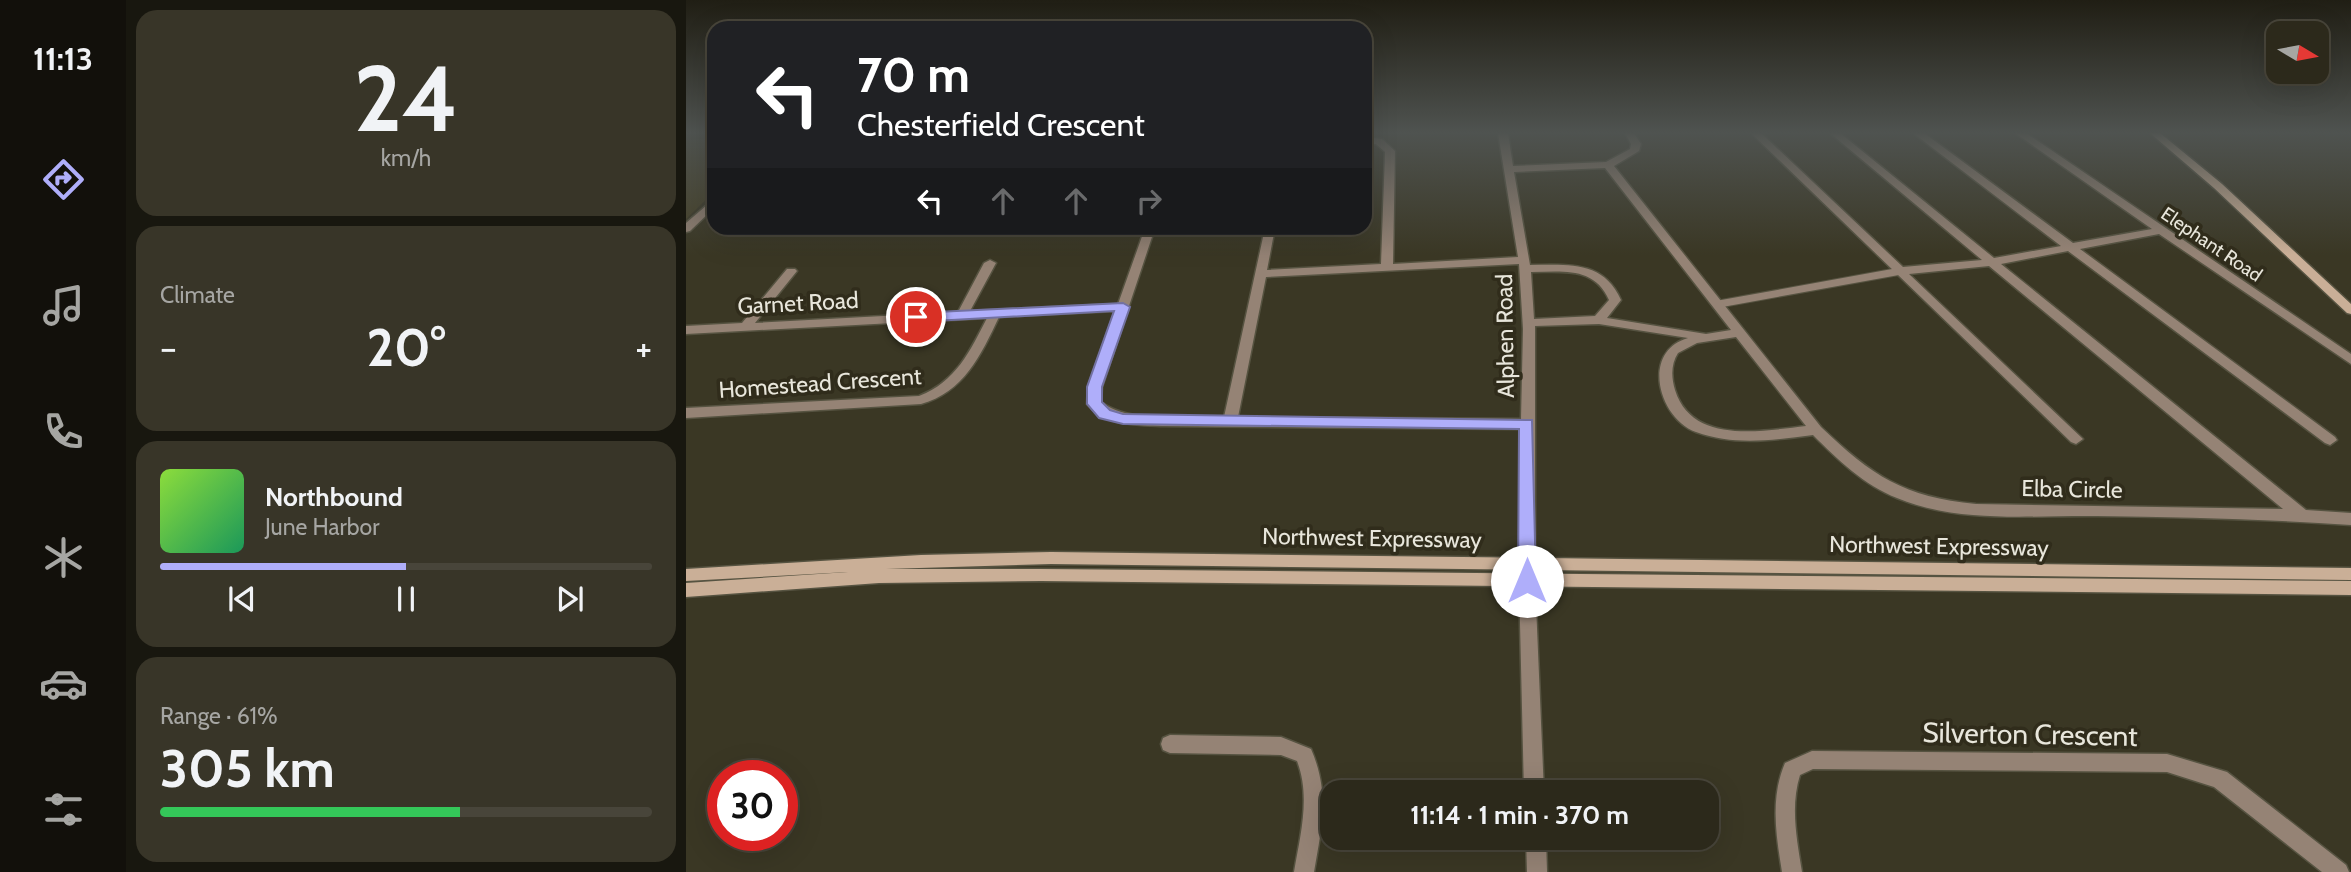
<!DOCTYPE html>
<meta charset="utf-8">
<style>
:root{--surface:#2c291b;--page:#383528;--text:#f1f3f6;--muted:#a6a6a3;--line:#48453a;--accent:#afaefa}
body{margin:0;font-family:Cabin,sans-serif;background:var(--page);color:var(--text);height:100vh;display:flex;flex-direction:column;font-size:26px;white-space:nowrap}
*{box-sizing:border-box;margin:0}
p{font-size:23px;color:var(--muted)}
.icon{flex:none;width:38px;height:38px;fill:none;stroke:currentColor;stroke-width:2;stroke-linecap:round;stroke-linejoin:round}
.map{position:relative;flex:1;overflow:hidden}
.panel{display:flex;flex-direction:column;gap:10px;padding:10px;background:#18170f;width:560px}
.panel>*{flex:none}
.banner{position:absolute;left:21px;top:21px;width:665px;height:214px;border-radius:21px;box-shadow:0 7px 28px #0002,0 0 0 2px var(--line);background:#202124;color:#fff;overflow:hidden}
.needle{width:46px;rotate:100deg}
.tools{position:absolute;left:1580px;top:21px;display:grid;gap:14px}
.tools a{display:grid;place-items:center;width:63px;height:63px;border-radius:14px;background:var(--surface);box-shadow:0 7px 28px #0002,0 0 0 2px var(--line);font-size:35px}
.speed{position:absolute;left:21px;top:760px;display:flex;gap:14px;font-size:35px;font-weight:700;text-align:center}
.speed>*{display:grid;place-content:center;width:91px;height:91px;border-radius:50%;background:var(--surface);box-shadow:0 7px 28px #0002,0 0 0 2px var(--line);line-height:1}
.speed .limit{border:10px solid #d22;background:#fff;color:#111}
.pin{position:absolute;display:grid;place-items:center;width:60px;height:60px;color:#fff;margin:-30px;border:4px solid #fff;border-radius:50%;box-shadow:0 2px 7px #0007}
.me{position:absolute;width:77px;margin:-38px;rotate:0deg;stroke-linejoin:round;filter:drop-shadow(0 0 5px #0008)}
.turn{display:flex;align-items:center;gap:24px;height:147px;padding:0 35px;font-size:32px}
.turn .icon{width:91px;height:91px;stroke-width:2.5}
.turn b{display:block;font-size:49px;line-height:60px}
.lanes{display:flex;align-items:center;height:66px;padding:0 35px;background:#0003;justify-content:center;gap:35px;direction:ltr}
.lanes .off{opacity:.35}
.big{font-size:52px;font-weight:800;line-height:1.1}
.panel .card{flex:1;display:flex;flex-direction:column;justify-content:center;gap:10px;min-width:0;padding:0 24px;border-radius:21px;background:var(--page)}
.panel .dial{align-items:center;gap:0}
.dial b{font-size:91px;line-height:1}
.song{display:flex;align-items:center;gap:21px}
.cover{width:84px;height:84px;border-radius:10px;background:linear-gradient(135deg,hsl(90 70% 55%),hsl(150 70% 35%))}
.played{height:7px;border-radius:4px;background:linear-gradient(90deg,var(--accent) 50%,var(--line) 50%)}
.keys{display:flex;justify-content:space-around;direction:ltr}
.heat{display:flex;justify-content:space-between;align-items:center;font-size:38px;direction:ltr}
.charge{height:10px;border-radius:5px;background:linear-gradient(90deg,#34c759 61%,var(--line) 0)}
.trip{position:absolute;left:634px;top:780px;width:399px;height:70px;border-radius:21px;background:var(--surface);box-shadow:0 7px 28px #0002,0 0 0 2px var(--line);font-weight:800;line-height:70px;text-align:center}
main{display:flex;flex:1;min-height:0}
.tabs{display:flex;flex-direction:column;width:126px;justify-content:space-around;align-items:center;background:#12100b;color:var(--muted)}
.tabs .icon{width:49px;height:49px}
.tabs .current{color:var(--accent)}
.tabs b{font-size:32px;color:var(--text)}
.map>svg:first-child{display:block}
.built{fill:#454026}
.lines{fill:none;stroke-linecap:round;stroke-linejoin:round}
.lane-casing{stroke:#565341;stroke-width:9}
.street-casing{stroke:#565341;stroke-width:3}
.secondary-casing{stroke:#565341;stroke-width:3}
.lane{stroke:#958375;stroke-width:7}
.street{fill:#958375;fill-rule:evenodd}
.secondary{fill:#caaf97;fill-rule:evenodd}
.route{fill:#afaefa;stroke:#7271a2;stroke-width:2}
.labels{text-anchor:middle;stroke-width:7;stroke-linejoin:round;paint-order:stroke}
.far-street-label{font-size:19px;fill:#e8e6db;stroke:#302c1b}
.street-label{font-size:23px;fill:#e8e6db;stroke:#302c1b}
.near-street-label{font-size:28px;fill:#e8e6db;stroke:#302c1b}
</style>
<main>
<nav class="tabs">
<b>11:13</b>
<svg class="icon current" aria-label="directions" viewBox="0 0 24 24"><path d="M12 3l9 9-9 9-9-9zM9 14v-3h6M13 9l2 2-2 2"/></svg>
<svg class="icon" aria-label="music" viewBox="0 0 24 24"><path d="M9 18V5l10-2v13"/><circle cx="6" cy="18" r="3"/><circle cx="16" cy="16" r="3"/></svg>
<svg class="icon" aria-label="phone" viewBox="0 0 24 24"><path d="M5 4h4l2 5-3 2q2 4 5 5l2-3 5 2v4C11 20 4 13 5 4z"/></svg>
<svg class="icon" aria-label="climate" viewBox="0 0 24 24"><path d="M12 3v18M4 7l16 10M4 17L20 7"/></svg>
<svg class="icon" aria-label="car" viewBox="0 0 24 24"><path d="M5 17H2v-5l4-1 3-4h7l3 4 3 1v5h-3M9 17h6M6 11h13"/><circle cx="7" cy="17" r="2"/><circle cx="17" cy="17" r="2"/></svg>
<svg class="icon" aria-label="filters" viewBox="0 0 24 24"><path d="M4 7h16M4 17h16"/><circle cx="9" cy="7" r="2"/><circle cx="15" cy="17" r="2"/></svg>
</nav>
<section class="panel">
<div class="card dial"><b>24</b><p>km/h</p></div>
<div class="card"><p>Climate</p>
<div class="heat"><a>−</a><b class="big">20°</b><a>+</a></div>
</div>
<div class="card">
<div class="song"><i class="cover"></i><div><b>Northbound</b><p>June Harbor</p></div></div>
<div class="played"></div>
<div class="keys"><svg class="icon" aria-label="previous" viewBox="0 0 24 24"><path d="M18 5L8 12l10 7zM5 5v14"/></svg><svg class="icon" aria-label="pause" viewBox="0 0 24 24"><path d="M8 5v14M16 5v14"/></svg><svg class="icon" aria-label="next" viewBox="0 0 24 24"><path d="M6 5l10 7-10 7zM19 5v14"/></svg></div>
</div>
<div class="card"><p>Range · 61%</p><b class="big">305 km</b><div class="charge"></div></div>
</section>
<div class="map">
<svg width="1665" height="872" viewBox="0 0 1665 872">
<rect width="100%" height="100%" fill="#3a3724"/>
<polygon class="built" points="28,138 28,192 0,219 0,140"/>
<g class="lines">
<defs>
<polyline id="lane" points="1033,304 1215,271"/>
<g id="street">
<path d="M812,133H822L827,166L920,162L944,149L945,144L939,133H948L955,144L953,151L928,166L1135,427C1186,476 1218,497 1290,504L1597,509L1303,266L1223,274L1397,439L1390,444L1385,442L1065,133H1075L1217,267L1296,260L1144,133H1154L1308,258L1375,246L1227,133H1238L1387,243L1466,229L1329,133H1340L1665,354V364L1473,234L1394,249L1649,437L1651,440L1644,445L1639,443L1382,251L1315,264L1620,510L1665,513V525C1580,519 1496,517 1411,516C1345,515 1274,524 1211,498C1178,485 1152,460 1127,435C1088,440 1048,446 1010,432C973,419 954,352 1002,338L913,324L849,326V581L858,793H838L833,581L835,429L477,426C451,425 419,426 401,404L402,387L429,311L313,317C295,355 278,392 235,404L0,418V408L233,396C270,382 284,351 301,318L0,334V326L56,323L101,269H109L111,271L69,323L272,312L298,263L304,260L310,263L284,311L432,304L459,228H469L416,387L415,402C444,424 503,417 538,417L579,228H589L581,270L695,264L699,152L690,144L679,143V137L696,139L709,151L707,264L832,257ZM919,168L1045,330L1020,334L921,318L935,300C917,260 882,265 844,265L828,172ZM833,264L837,329L835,419L552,417L580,277ZM845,272C876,272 908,266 923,300L909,316L848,319ZM1050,337L1120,426C1076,431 1006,445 989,390C985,377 985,364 992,353L1011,343Z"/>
<polygon points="28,199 28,208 4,231 0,232 0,223"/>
<path d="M484,735L595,737L625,749C644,793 636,826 628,872H608C614,836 625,797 611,761L595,755L484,753L477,750L475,744L477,738Z"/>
<path d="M1126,751L1481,754L1541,772L1660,865L1663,872H1636L1528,787L1481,772L1127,769L1114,775C1104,807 1111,840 1116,872H1096C1090,835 1084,798 1099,763Z"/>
<polygon points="840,838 860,838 861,872 841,872"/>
</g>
<g id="secondary">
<polygon points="1464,133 1474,133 1536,184 1665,304 1665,314 1661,313 1528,188"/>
<polygon points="365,552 1665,568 1665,580 365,564 200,569 355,569 1665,581 1665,595 355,581 193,583 0,597 0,583 162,572 0,581 0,569 235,555"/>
</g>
</defs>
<use href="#lane" class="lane-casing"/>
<use href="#street" class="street-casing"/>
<use href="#secondary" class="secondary-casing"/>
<use href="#lane" class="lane"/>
<use href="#street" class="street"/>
<use href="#secondary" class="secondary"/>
</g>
<linearGradient id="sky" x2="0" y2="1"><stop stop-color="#201e14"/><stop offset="0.52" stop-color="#4f5350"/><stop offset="1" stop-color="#4f5350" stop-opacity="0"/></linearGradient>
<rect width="1665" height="255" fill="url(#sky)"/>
<polygon class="route" points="437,303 444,307 416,387 416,402 424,410 437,414 846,420 850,581 848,586 835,586 832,581 833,429 437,424 413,418 401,404 401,387 428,311 230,322 223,317 230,313"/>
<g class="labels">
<g class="far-street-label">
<text transform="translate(1526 244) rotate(34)" y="7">Elephant Road</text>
</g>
<g class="street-label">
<text transform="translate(112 303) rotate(-3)" y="8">Garnet Road</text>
<text transform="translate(819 336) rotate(-91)" y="8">Alphen Road</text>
<text transform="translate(134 383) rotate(-4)" y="8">Homestead Crescent</text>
<text transform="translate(1386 489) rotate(1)" y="8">Elba Circle</text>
<text transform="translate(686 538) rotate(1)" y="8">Northwest Expressway</text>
<text transform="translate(1253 546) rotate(1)" y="8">Northwest Expressway</text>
</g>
<g class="near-street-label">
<text transform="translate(1344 734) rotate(1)" y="10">Silverton Crescent</text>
</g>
</g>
</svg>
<div class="tools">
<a><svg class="needle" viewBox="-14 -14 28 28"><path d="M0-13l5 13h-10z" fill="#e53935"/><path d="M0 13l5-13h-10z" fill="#a6a6a3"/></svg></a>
</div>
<div class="speed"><div class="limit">30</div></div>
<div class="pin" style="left:230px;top:317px;background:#d93025"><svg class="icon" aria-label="arrive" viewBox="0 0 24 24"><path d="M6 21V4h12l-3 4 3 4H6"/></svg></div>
<svg class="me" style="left:841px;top:581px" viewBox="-20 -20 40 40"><circle r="19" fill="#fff"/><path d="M0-13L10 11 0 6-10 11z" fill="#afaefa"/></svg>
<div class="trip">11:14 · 1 min · 370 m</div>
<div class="banner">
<div class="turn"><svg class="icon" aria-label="left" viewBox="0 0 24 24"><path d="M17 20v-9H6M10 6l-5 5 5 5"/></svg><div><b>70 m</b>Chesterfield Crescent</div></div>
<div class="lanes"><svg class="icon" aria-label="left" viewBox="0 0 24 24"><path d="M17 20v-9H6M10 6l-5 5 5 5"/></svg><svg class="icon off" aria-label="ahead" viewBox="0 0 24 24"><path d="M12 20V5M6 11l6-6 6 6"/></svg><svg class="icon off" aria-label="ahead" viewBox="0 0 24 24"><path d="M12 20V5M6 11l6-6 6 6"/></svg><svg class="icon off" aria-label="right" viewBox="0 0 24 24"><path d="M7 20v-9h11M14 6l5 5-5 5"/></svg></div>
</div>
</div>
</main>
